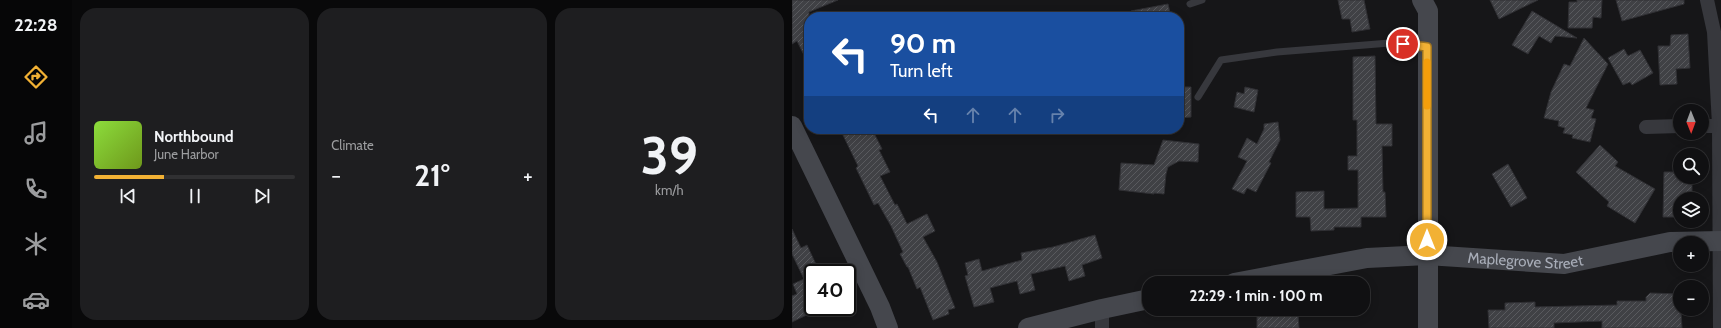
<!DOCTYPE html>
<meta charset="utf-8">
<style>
:root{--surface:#101012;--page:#1e1e20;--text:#f1f3f6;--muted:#9c9d9f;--line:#303032;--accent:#f2b134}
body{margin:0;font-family:Cabin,sans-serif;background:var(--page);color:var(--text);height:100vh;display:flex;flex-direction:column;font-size:15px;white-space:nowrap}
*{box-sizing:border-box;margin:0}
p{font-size:13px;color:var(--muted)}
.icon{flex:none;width:22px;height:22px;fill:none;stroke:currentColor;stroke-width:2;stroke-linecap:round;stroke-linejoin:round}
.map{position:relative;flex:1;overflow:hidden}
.details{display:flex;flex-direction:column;gap:8px;padding:8px;background:#09090a;width:720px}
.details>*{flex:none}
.guide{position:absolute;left:12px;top:12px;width:380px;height:122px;border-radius:16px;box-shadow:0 2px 10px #0003,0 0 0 1px var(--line);background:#1a4fa0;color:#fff;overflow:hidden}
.needle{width:26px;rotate:179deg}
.fabs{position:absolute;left:881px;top:104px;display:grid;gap:8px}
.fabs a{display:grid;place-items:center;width:36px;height:36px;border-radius:50%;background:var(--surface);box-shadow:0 2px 10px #0003,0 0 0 1px var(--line);font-size:20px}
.speed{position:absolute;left:12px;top:264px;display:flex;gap:8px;font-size:20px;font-weight:700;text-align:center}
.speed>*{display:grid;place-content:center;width:52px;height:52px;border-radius:50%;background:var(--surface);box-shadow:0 2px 10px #0003,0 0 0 1px var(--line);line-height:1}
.speed .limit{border:2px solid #111;border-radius:6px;background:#fff;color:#111}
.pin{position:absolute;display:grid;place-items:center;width:34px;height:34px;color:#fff;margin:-17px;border:2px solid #fff;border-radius:50%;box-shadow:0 1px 4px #0007}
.me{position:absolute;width:44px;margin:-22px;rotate:0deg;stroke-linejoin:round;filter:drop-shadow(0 0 3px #0008)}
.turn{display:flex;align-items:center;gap:14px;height:84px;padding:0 20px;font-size:18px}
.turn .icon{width:52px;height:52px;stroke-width:2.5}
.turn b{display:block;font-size:28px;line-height:34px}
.lanes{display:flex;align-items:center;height:38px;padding:0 20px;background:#0003;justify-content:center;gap:20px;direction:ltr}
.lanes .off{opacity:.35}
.big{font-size:30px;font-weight:700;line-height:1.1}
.details .card{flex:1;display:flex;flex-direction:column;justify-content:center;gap:6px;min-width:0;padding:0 14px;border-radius:16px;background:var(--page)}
.details .dial{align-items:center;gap:0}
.dial b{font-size:52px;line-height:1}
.song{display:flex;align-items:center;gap:12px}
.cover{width:48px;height:48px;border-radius:6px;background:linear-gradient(135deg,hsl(90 70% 55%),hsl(80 70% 35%))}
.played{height:4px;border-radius:2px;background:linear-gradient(90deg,var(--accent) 35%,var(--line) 35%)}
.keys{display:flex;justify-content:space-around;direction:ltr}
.heat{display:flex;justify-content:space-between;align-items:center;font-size:22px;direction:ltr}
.details .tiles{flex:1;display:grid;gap:8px;grid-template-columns:repeat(3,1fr)}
.trip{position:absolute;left:350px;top:276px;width:228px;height:40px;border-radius:16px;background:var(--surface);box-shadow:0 2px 10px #0003,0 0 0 1px var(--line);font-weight:700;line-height:40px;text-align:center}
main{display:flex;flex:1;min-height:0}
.menu{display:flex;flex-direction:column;width:72px;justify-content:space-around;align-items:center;background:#060607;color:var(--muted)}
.menu .icon{width:28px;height:28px}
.menu .selected{color:var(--accent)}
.menu b{font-size:18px;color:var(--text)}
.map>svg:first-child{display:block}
.building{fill:url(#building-hatch);stroke:#303034}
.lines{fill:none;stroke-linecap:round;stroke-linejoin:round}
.lane{stroke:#37383d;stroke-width:7}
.street{stroke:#37383d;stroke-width:14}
.secondary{stroke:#45474d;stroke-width:20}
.route-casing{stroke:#9d7322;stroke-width:10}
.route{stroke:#f2b134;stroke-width:7}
.slow{stroke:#f59e0b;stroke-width:7}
.labels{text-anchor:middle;stroke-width:4;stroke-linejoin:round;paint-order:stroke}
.street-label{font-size:15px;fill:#a8adb8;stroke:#111113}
</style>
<main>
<nav class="menu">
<b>22:28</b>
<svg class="icon selected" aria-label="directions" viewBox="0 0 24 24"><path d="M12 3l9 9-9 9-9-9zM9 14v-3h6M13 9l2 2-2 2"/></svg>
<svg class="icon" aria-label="music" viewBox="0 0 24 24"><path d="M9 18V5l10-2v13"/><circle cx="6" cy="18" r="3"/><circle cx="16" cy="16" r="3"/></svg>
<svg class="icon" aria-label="phone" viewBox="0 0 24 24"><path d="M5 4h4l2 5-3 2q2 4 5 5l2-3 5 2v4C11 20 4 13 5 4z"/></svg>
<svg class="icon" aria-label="climate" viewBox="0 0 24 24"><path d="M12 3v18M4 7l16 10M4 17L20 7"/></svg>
<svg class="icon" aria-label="car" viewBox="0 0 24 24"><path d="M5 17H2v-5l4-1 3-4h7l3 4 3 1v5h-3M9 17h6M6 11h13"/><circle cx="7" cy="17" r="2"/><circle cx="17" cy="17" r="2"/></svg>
</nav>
<section class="details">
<div class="tiles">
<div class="card">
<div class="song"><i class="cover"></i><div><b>Northbound</b><p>June Harbor</p></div></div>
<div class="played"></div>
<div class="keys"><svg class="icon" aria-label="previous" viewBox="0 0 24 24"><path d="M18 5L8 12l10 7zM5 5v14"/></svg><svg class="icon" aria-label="pause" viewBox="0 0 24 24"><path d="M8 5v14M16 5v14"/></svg><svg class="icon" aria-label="next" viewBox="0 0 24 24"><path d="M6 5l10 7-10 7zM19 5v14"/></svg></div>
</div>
<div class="card"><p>Climate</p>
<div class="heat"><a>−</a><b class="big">21°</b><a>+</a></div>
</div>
<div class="card dial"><b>39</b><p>km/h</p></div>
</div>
</section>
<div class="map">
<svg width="929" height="328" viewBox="0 0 929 328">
<defs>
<pattern id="building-hatch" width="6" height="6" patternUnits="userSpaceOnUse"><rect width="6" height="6" fill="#404145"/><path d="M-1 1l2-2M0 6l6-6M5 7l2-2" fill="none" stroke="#595a5e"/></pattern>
</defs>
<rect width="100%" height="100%" fill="#161618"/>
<g class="building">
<polygon points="0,0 46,0 17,12 17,65 5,41 0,44"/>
<polygon points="546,0 572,0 578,29 560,32 558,19 550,19"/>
<polygon points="698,0 746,0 707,19"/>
<polygon points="785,0 810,0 809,18 801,17 800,28 776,28 777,2 785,2"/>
<polygon points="824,0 892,0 892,4 830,21"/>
<polygon points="376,4 379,17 339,17 339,11"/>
<polygon points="740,11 785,38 763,36 759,43 747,36 736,54 720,45"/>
<polygon points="896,34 898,68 884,69 885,84 868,85 866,46 878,46 879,35"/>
<polygon points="792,38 816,64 794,108 802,110 799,118 804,119 798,142 780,138 781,135 771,133 773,128 766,126 767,121 752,118 759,92 772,64 778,66"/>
<polygon points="832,49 836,56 848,50 861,73 840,85 838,82 831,85 816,58"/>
<polygon points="583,56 584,124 600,124 600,146 590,146 591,192 593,192 594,217 569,217 569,227 542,227 542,230 519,231 518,217 504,217 504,192 532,191 532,209 566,208 566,170 556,170 556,156 565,156 565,120 561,120 561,57"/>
<polygon points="387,87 399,87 399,117 387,118"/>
<polygon points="453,87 466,90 462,112 442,107 445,92 452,94"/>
<polygon points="486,122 488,140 477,162 479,163 464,192 455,188 452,194 440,189 455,161 446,157 455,138 465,144 472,129 472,124"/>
<polygon points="48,129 80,129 90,149 87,150 98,172 88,176 103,205 105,204 115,224 135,214 143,231 131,237 145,262 163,308 156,310 157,314 141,320 128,287 125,289 116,267 115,267 108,254 111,252 99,226 86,203 82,205 64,168 66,166"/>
<polygon points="371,140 407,144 406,162 387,161 376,167 374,174 372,194 362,193 362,194 327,190 329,163 362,165"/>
<polygon points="808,145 826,162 823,166 863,189 843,223 815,206 817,202 784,172"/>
<polygon points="716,164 735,198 719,207 700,174"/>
<polygon points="872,172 885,172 885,175 888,175 888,177 900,177 900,199 888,199 888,208 883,208 883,217 871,217"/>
<polygon points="0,229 9,248 15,245 28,273 21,273 21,312 0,322 0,296 5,294 1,284 12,279 0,254"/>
<polygon points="303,235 310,258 290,265 293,276 277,281 273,266 239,274 243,290 228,294 225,281 198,288 202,302 182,307 173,276 176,275 173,263 187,259 190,271 230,260 229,253 261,247"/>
<polygon points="858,293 888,294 890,328 810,328 810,321 762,323 762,328 697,328 696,310 713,310 713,303 743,302 743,307 825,305 825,301 854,301 854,297"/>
<polygon points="506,312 507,328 465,328 465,315"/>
</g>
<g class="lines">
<g class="lane">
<polyline points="398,4 410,0"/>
<polyline points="406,97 429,60 485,52 598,43 635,47"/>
</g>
<g class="street">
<polyline points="915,0 922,32 927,125 928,328"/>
<polyline points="910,126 929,126"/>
<polyline points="854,127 888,126"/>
<polyline points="310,309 310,328"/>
</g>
<g class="secondary">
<polyline points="630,0 636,11 636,328"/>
<polyline points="0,126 88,307 96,328"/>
<path id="s1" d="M442,283L575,258L635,255L772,264L878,242L929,241"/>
<polyline points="236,328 310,309 357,299"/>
</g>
</g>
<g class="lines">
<defs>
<polyline id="route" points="611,44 635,47 635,240"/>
</defs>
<use href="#route" class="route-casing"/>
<use href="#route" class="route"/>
<polyline class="slow" points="635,106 635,62"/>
</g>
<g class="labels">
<g class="street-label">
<text dy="5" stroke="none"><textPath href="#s1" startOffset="294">Maplegrove Street</textPath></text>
</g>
</g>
</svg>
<div class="fabs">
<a><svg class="needle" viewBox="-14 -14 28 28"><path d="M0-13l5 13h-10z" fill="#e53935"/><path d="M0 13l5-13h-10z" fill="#9c9d9f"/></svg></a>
<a><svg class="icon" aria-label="search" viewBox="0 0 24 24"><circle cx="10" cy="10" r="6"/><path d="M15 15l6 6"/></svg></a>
<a><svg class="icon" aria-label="layers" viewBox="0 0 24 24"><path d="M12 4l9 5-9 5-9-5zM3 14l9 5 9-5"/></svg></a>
<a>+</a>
<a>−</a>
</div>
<div class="speed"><div class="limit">40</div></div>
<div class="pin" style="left:611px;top:44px;background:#d93025"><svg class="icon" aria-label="arrive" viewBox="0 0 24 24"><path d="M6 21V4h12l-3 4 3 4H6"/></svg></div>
<svg class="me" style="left:635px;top:240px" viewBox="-20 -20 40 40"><circle r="17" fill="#f2b134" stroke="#fff" stroke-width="3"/><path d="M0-11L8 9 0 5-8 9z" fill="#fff"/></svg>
<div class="trip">22:29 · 1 min · 100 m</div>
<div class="guide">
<div class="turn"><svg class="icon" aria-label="left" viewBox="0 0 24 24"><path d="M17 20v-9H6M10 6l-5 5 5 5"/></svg><div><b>90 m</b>Turn left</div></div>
<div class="lanes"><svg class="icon" aria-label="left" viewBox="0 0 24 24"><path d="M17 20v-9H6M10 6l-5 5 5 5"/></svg><svg class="icon off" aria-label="ahead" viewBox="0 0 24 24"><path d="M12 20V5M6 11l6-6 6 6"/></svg><svg class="icon off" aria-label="ahead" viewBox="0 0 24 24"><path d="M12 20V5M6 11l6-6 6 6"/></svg><svg class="icon off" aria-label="right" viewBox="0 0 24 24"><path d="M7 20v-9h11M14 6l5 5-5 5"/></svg></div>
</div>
</div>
</main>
